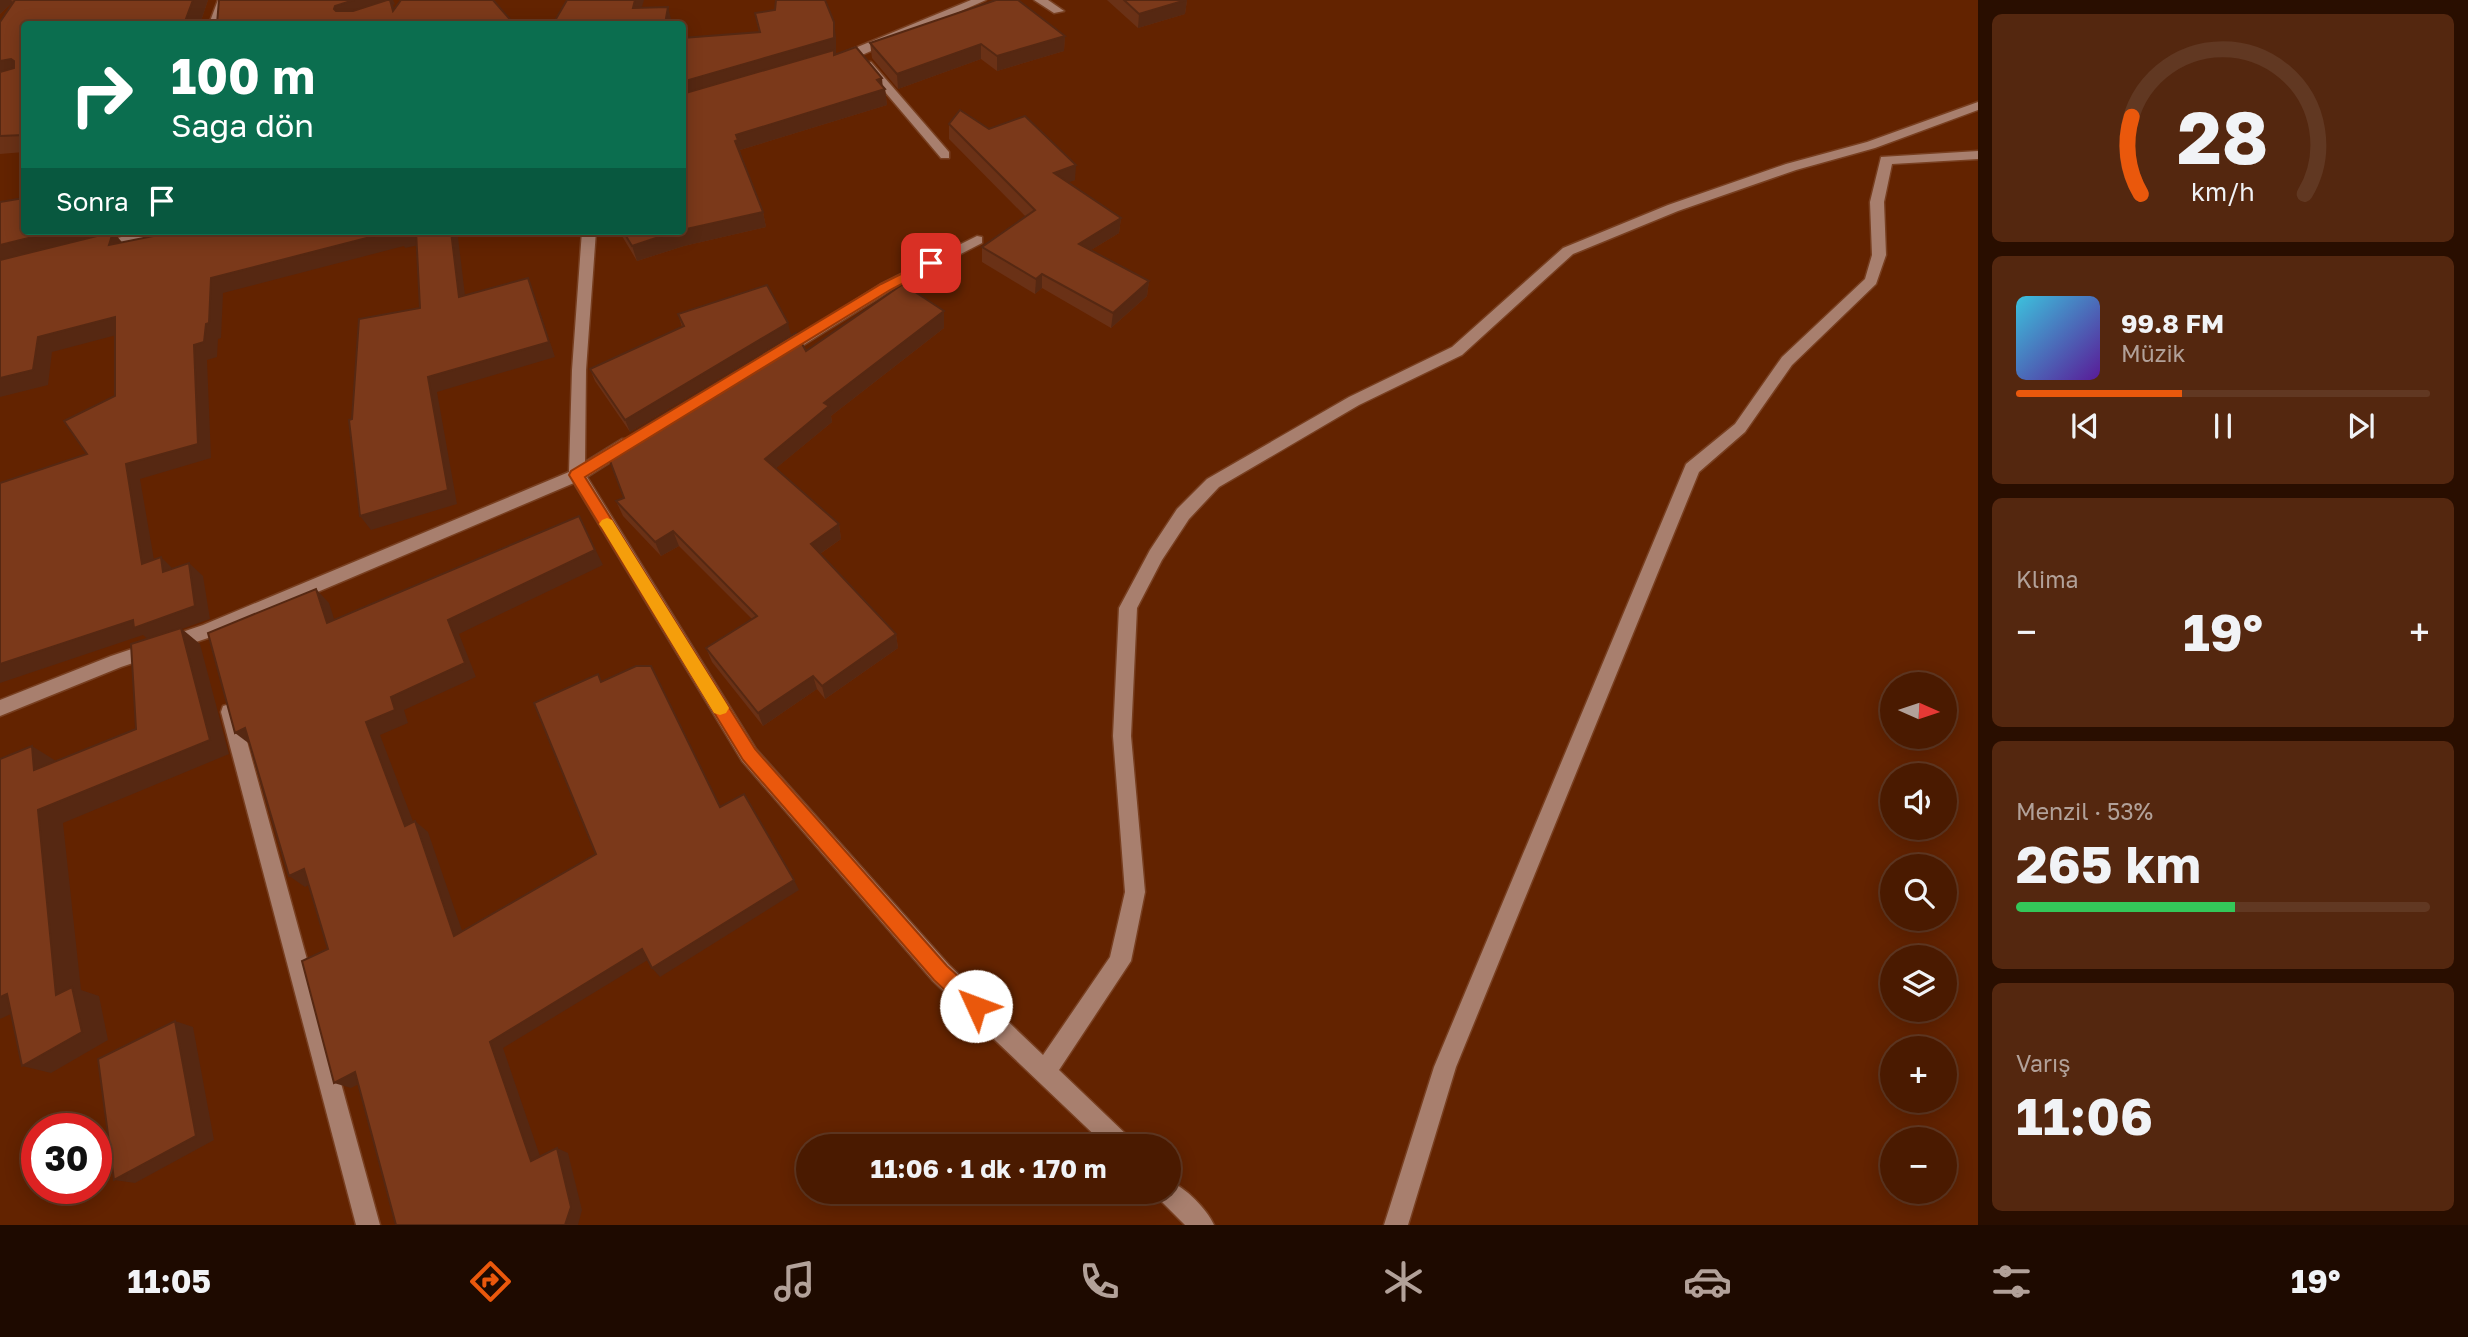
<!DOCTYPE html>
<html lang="tr">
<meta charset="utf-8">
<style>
:root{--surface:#4a1a00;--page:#54270f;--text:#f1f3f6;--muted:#b2a199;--line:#613822;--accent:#ea580c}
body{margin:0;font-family:"Golos Text",sans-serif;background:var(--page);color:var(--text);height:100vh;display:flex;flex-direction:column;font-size:26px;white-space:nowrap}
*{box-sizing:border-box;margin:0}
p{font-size:23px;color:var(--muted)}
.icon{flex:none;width:38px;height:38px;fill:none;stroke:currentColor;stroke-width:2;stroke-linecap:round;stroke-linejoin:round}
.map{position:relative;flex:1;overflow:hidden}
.details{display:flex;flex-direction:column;gap:14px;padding:14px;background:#290e00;width:490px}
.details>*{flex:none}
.guide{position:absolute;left:21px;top:21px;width:665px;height:214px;border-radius:7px;box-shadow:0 4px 18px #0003,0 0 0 2px var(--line);background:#0b6e4f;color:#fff;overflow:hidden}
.needle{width:46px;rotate:93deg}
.fabs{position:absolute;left:1880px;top:672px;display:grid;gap:14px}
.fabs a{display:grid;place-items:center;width:77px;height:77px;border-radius:50%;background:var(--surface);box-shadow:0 4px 18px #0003,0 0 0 2px var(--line);font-size:35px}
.speed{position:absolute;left:21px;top:1113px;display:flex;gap:14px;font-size:35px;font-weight:700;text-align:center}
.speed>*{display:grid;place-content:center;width:91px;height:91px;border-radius:50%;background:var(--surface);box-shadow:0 4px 18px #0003,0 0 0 2px var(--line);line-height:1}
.speed .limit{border:10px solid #d22;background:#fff;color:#111}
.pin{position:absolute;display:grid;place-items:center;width:60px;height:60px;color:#fff;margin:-30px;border-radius:14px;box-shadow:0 4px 10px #0006}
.me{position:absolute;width:77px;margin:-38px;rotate:313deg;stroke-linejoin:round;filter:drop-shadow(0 0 5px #0008)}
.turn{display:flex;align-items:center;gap:24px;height:147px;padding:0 35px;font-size:32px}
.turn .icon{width:91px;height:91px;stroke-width:2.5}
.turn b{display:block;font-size:49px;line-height:60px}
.then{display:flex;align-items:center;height:66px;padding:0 35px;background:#0003;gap:14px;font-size:26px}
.big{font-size:52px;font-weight:700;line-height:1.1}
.details .widget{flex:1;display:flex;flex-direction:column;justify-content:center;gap:10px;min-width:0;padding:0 24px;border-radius:10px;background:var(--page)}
.details .dial{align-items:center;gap:0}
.dial svg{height:182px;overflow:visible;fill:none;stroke:var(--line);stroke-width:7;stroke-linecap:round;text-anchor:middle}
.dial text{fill:var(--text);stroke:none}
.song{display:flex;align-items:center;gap:21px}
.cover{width:84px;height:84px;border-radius:10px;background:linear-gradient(135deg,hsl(190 70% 55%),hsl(270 70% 35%))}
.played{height:7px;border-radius:4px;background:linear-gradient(90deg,var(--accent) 40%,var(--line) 40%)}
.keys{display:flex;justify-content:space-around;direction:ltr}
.heat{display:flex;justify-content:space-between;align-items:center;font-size:38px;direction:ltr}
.charge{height:10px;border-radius:5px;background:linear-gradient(90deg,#34c759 53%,var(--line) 0)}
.trip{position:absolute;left:796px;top:1134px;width:385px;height:70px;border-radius:35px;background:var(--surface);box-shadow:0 4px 18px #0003,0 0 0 2px var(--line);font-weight:700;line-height:70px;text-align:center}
.tab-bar{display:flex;height:112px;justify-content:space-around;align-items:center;background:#1e0a00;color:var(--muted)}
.tab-bar .icon{width:49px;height:49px}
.tab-bar .selected{color:var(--accent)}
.tab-bar b{font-size:32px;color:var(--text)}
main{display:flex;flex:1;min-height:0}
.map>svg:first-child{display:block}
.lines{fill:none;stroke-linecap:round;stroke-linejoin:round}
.minor-casing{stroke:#783f20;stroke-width:3}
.minor{fill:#a87f6e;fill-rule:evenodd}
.wall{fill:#6a3116}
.shaded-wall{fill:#562812}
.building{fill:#7b391a;stroke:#562812;stroke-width:2}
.route{fill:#ea580c;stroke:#983908;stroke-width:2}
.slow{fill:#f59e0b}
</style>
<main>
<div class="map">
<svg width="1978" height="1225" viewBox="0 0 1978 1225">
<rect width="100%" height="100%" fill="#632300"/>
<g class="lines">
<defs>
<g id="minor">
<polygon points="218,0 230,0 219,24 209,24"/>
<polygon points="971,0 986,0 862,55 837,61 831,58"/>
<polygon points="1034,0 1048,0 1064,11 1054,13"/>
<polygon points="863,62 871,62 949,152 949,158 941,158 863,66"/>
<polygon points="1978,102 1978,110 1875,148 1796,170 1678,211 1573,254 1462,355 1359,405 1219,487 1189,519 1162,560 1137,608 1131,736 1145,892 1131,961 1059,1070 1130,1138 1133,1146 1106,1146 933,981 742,761 574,483 214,636 121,667 0,716 0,700 111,656 203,625 569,472 572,370 582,231 596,231 586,370 585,462 622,439 634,439 636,443 634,447 587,477 756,749 949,965 1043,1055 1110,957 1125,892 1113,736 1119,608 1150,550 1177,509 1207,479 1349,397 1452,347 1563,248 1668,205 1786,164 1867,142"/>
<polygon points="1978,151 1978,159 1892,164 1884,202 1886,255 1876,284 1792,365 1745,432 1699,472 1456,1067 1408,1225 1384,1225 1434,1067 1686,464 1735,424 1782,357 1865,279 1872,255 1870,202 1881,157"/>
<polygon points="145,231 170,231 168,234 99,251 92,247 94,244"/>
<polygon points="977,236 982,237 982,243 891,290 786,356 781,357 774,352 881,284"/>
<polygon points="230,704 237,706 239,712 380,1225 356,1225 221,712 223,706"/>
<path d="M1169,1181C1185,1187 1207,1209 1214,1225H1185L1160,1200L1156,1192H1169Z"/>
</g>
</defs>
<use href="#minor" class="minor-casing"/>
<use href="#minor" class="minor"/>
</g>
<g class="wall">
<polygon points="0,0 208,0 200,24 24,24 24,152 0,154 0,22 13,2 0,14"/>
<polygon points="1107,0 1187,0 1185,14 1138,28"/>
<polygon points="755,13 836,37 836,54 834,55 883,87 885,89 887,105 740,150 741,156 763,212 766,227 684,246 637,261 619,231 682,231 759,32"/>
<polygon points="1065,36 1064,51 997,71 981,59 898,89 872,58 870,43"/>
<polygon points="949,124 989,129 1075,180 1068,182 1121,218 1119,233 1091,250 1149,281 1147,296 1111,328 1042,288 1035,294 982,262 982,247 1026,217 949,139"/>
<polygon points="944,311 944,328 831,416 832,422 776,468 839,524 841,539 820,554 896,634 898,648 825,699 817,689 763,726 712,662 706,648 752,619 679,546 661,556 623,516 616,501 624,498 636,435 635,431 806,351"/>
<polygon points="678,314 791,335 630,432 595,381 590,369 682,327"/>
</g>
<g class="shaded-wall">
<polygon points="0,0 11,0 13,2 0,14"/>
<polygon points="193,0 208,0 200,24 184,24"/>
<polygon points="354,0 393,0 395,4 393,5 397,14 343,22 334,9 335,6"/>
<polygon points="635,0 644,0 637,24 633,8"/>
<polygon points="1187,0 1185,14 1138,28 1139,14"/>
<polygon points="668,7 672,23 671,24 665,24"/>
<polygon points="834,22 836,37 836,54 682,99 682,82"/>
<polygon points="1065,36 1064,51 997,71 997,56"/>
<polygon points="981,44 981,59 898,89 897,74"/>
<polygon points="11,59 24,75 0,80 0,61"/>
<polygon points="882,78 883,90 885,89 887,105 740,150 741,156 735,141 736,135"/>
<polygon points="1076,165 1075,180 1054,188 1054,173"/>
<polygon points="763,212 766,227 684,246 637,261 632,246 677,231 682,231 682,230"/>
<polygon points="1121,218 1119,233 1078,258 1079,244"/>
<polygon points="57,231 131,231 116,235 126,247 0,263 0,245"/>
<polygon points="394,231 417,231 424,244 405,248 404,246 223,293 221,338 218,339 217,357 207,360 211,458 140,479 157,577 142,564 126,464 194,345 211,278"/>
<polygon points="451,231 462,231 463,236 458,237 467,312 459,297"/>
<polygon points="1042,274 1042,288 1035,294 1036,279"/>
<polygon points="528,278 534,294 555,357 437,392 457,504 371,530 360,516 428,377"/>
<polygon points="1149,281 1147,296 1111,328 1113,313"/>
<polygon points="944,311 944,328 831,416 832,422 769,474 765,459 824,403"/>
<polygon points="115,317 128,332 52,352 48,385 0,397 0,378 38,337"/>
<polygon points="788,323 791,335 630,432 625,420"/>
<polygon points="579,516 603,565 459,634 476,677 404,710 408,723 380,735 419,837 405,826 366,722 391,697 448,620"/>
<polygon points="839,524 841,539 814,558 811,544"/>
<polygon points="673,531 679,546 661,556 655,542"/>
<polygon points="161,557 175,571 163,572"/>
<polygon points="189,563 203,576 210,619 182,629 200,644 229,754 63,823 81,990 99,996 108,1040 51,1073 22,1066 56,995 38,810 210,740 149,640 143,635 0,683 0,664"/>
<polygon points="316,589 329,603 340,637 327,623"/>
<polygon points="896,634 898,648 825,699 822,686"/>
<polygon points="813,676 817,689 763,726 758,713"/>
<polygon points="245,728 251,745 235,733"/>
<polygon points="32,746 56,761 58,784 34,770"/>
<polygon points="415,821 428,832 467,945 454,936"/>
<polygon points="304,869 320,879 305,887 289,876"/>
<polygon points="794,880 799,890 660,977 652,968"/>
<polygon points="642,949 651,958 503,1048 543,1165 531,1161 490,1042"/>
<polygon points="7,994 35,1003 0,1019 0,997"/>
<polygon points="175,1021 193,1027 214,1140 135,1183 114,1180"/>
<polygon points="355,1072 371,1078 351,1088 334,1083"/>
<polygon points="557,1148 568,1153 582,1210 578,1225 565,1225"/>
</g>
<g class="building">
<polygon points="15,0 193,0 184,24 24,24 24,135 0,136 0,72 14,68 14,61 11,59 0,61 0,22"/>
<polygon points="219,0 354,0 335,6 334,9 336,11 353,11 387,0 390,0 393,11 401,0 493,0 514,24 217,24"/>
<polygon points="567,0 635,0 633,8 668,7 665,24 553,24"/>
<polygon points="776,0 825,0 834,22 834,38 682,82 682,38 760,32 755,13 775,10"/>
<polygon points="996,0 1018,0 1065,36 997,56 981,44 897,74 870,43"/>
<polygon points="1124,0 1186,0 1139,14"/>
<polygon points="856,47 882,78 877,80 885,89 736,135 738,140 735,141 763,212 682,230 682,94 834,50 834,55"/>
<polygon points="960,110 989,129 1025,116 1076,165 1054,173 1121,218 1079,244 1149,281 1113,313 1042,274 1036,279 982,247 1035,210 949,124"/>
<polygon points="24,198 24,231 57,231 0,245 0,202"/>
<polygon points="178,231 394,231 211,278 209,323 206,324 204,342 194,345 198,444 126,464 142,564 161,557 163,572 189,563 195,606 134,628 133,620 0,664 0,483 87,454 64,421 115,396 115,317 38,337 33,370 0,378 0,260 113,232 109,245"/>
<polygon points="416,231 451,231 459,297 528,278 549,342 428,377 448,490 360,516 349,420 352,419 359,319 420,308"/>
<polygon points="623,231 677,231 632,246"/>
<polygon points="903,284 944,311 824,403 829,406 765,459 839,524 811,544 896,634 822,686 813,676 758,713 706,648 757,616 673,531 655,542 616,501 624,498 607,453 637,435 635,431 796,333 806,351"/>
<polygon points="767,285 788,323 625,420 590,369 684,326 678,314"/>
<polygon points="579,516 595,550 448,620 465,663 391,697 395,710 366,722 405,826 415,821 454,936 596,854 534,703 598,674 601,682 636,666 651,666 720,807 744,794 794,880 652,968 642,949 490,1042 531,1161 557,1148 571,1207 565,1225 396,1225 355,1072 334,1083 302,961 328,949 304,869 289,876 245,728 235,733 208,633 316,589 327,623"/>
<polygon points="181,628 210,740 38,810 56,995 72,987 82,1032 22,1066 7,994 0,997 0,759 32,746 34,770 136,729 131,644"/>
<polygon points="175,1021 196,1136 114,1180 98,1059"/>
</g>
<polygon class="route" points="931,259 936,260 936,266 890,290 585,477 755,749 947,966 983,999 985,1006 983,1013 976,1016 969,1013 934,980 743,760 569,475 571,471 881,284"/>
<polygon class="slow" points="607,518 612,520 726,703 729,708 726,713 720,715 714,713 602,528 599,524 602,520"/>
</svg>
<div class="fabs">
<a><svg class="needle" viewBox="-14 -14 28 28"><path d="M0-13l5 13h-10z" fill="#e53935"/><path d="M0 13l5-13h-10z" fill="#b2a199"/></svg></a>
<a><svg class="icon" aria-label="sound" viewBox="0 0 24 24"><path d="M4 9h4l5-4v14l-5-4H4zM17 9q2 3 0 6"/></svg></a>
<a><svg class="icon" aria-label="search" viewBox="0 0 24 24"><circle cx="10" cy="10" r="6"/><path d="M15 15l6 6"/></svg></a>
<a><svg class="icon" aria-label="layers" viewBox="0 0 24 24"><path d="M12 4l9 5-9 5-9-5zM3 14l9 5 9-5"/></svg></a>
<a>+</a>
<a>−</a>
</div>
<div class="speed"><div class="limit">30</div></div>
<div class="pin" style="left:931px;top:263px;background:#d93025"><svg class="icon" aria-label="arrive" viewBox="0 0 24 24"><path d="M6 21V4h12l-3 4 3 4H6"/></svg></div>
<svg class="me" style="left:976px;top:1006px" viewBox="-20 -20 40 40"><circle r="19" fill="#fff"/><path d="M0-13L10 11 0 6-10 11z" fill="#ea580c"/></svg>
<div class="trip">11:06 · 1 dk · 170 m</div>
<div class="guide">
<div class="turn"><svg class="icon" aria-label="right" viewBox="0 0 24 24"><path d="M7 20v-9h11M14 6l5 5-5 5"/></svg><div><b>100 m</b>Sağa dön</div></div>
<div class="then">Sonra<svg class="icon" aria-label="arrive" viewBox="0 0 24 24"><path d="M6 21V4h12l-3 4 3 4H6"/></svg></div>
</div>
</div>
<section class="details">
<div class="widget dial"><svg viewBox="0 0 100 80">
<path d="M14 69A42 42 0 1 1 86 69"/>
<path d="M14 69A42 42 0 0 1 10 35" stroke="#ea580c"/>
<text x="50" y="56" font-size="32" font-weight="700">28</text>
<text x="50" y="72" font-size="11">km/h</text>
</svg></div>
<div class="widget">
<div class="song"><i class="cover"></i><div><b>99.8 FM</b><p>Müzik</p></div></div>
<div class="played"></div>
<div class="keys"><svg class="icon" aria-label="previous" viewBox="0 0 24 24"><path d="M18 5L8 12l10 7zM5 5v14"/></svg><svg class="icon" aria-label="pause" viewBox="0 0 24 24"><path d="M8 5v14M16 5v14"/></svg><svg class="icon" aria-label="next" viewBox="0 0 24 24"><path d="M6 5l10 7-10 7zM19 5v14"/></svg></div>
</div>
<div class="widget"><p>Klima</p>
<div class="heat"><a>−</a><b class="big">19°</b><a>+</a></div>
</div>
<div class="widget"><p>Menzil · 53%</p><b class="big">265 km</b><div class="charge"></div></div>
<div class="widget"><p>Varış</p><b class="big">11:06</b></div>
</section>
</main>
<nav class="tab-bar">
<b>11:05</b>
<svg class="icon selected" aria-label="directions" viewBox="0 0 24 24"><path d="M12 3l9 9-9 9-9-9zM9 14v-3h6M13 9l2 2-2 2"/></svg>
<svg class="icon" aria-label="music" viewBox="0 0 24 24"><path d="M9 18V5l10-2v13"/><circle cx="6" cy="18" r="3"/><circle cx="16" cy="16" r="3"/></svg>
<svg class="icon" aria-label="phone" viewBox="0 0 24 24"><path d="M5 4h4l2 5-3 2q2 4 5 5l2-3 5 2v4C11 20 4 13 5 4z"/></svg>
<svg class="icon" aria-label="climate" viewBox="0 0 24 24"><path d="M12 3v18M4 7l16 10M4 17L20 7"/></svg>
<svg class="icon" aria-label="car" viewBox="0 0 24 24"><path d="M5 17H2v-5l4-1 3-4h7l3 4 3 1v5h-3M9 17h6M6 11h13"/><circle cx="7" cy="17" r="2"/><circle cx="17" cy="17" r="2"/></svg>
<svg class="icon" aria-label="filters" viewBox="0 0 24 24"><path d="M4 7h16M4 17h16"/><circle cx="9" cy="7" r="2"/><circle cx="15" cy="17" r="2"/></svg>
<b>19°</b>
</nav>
